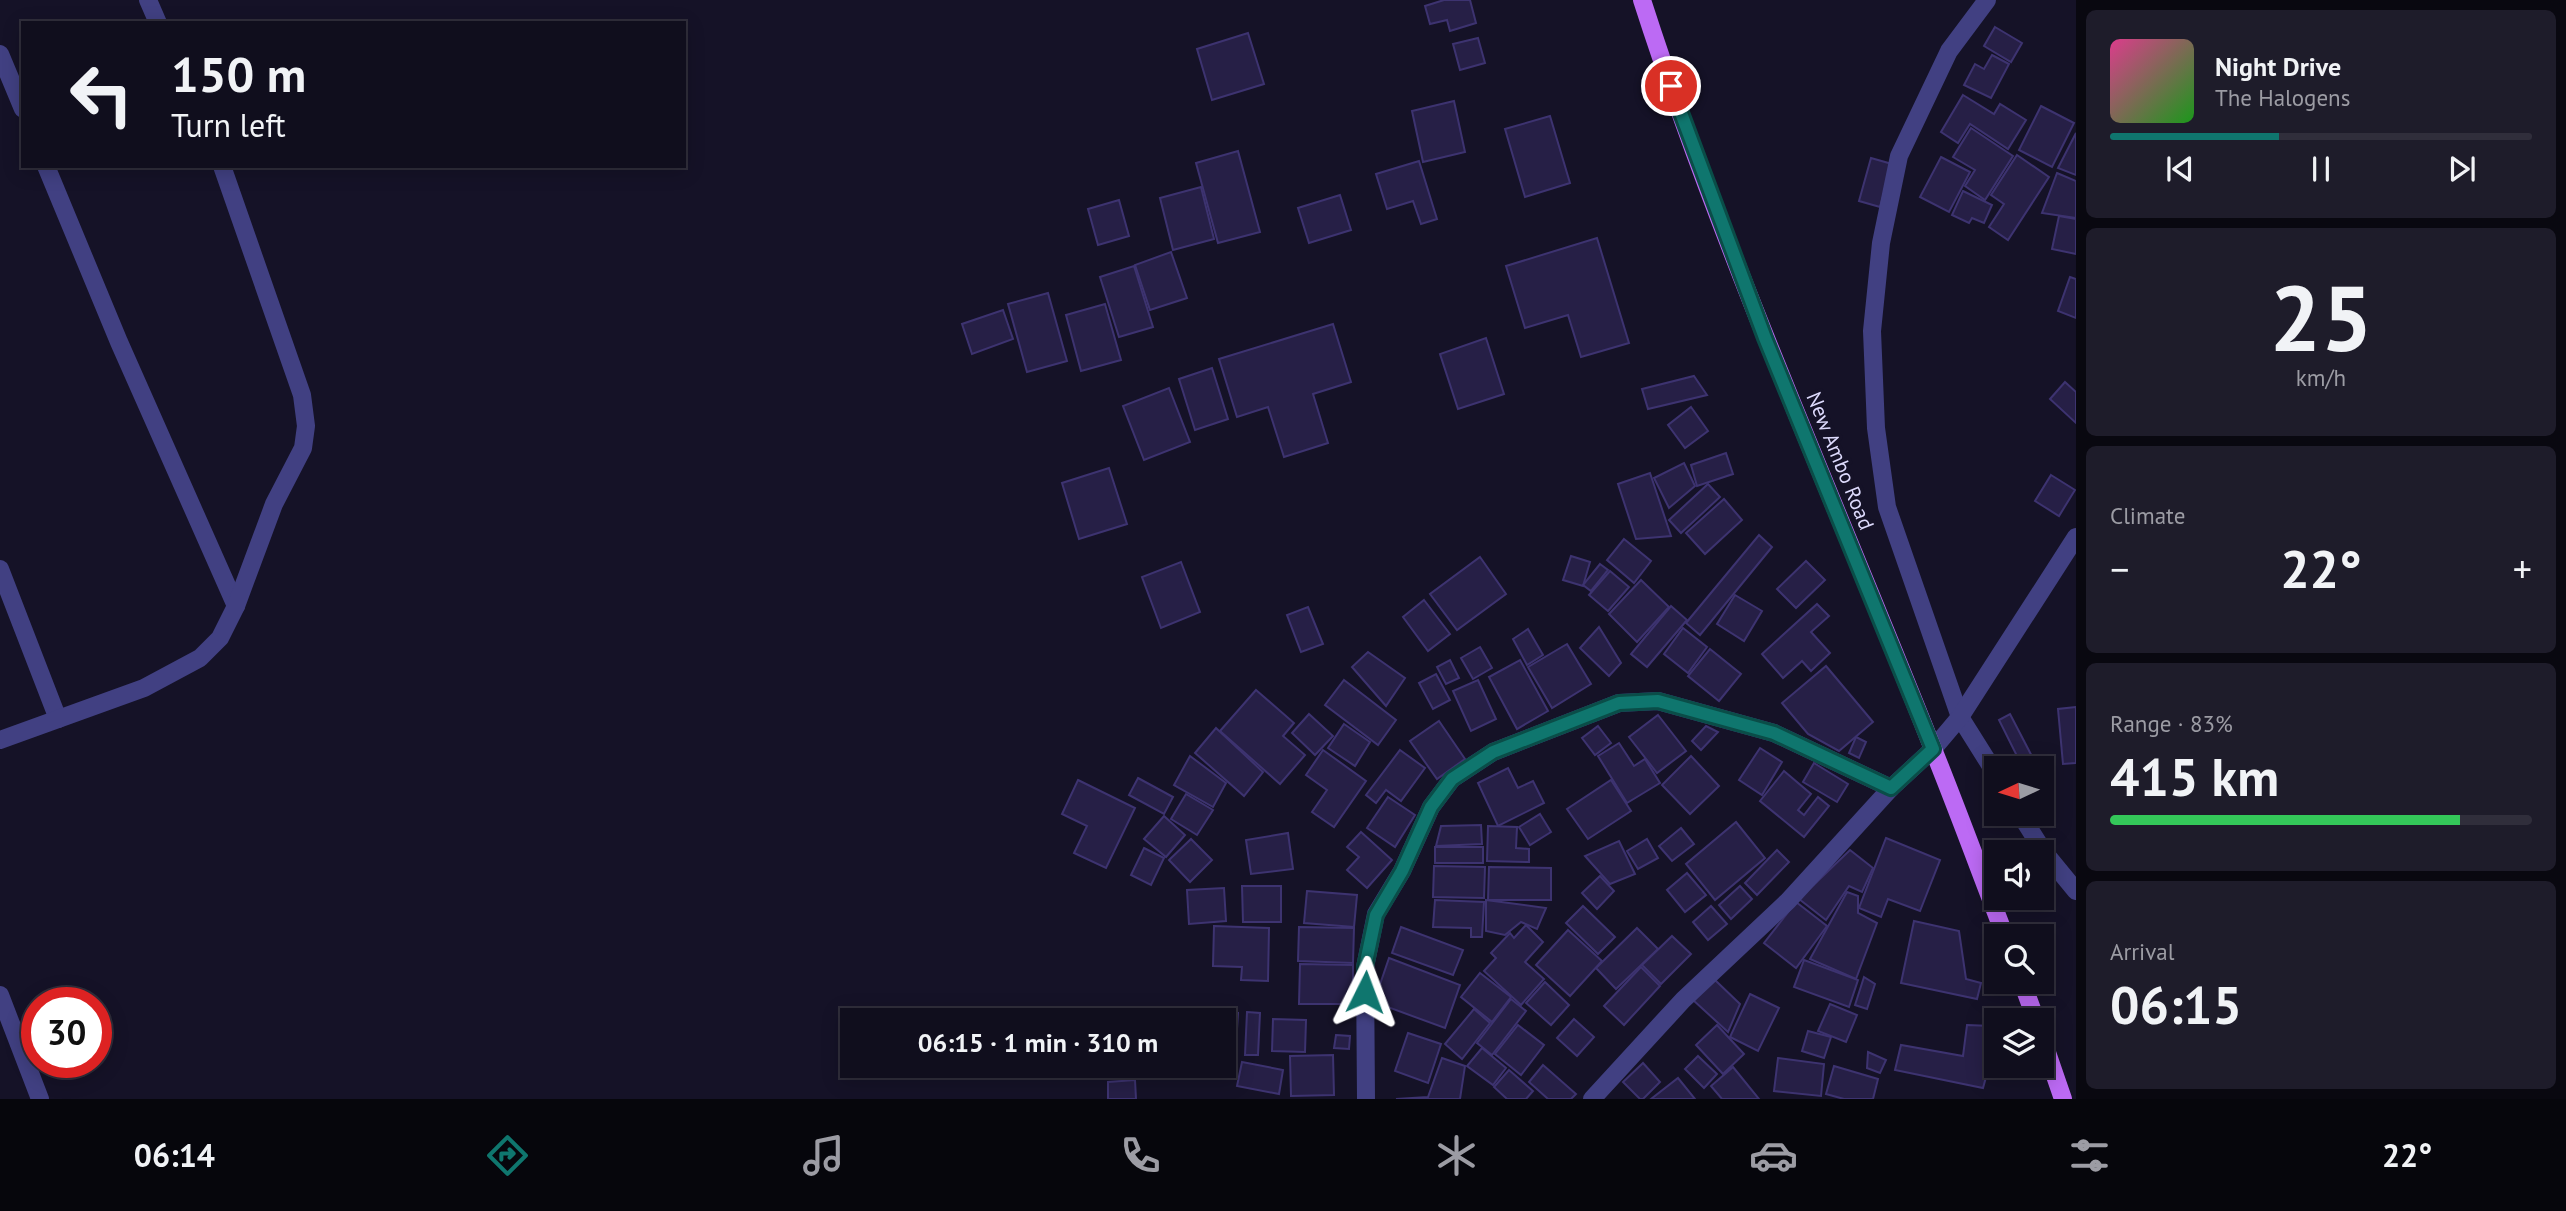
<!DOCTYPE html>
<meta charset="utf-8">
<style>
:root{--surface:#100e1d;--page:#1e1c2a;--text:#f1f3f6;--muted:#9c9ca4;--line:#302e3b;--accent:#0f766e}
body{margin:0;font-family:"PT Sans",sans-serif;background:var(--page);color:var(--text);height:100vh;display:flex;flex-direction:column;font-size:26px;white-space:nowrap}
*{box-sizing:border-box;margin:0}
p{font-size:23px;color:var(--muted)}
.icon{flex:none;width:38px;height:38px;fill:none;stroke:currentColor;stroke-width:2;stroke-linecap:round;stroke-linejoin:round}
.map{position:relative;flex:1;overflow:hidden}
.side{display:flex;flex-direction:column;gap:10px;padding:10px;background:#090810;width:490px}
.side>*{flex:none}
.hud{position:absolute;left:21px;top:21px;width:665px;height:147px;border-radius:0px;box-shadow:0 4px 18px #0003,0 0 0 2px var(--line);background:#100e1d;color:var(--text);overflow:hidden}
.needle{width:46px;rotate:266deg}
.controls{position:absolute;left:1984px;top:756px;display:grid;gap:14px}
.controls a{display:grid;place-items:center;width:70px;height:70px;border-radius:0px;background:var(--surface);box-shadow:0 4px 18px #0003,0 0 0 2px var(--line);font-size:35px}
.speed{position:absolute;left:21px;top:987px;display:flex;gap:14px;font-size:35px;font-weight:700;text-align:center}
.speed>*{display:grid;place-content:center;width:91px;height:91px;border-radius:50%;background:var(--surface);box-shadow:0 4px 18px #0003,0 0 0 2px var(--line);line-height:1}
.speed .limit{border:10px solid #d22;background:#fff;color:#111}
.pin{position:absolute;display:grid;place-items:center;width:60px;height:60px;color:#fff;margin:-30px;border:4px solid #fff;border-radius:50%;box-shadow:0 2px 7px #0007}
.me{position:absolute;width:77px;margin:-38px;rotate:3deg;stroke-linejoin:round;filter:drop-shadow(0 0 5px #0008)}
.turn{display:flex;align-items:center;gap:24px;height:147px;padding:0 35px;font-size:32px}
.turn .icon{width:91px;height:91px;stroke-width:2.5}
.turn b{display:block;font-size:49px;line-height:60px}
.big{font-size:52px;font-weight:700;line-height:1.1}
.side .tile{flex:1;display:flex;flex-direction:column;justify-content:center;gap:10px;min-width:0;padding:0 24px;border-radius:10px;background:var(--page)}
.side .dial{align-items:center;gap:0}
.dial b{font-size:91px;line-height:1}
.song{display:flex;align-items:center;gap:21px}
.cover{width:84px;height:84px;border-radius:10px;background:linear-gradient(135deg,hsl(330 70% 55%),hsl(120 70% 35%))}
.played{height:7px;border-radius:4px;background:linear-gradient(90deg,var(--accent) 40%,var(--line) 40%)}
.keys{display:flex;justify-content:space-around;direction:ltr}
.heat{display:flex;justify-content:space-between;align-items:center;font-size:38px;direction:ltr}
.charge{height:10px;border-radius:5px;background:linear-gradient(90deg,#34c759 83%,var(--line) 0)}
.trip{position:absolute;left:840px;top:1008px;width:396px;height:70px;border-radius:0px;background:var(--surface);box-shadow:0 4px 18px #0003,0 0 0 2px var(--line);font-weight:700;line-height:70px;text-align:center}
.tabs{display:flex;height:112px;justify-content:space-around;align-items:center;background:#06060c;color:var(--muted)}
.tabs .icon{width:49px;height:49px}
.tabs .active{color:var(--accent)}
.tabs b{font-size:32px;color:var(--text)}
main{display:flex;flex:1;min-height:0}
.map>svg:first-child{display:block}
.building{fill:#261f46;stroke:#3d3370;stroke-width:2}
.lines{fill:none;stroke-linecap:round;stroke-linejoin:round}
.street{stroke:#414082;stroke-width:18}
.primary{stroke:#bc6af4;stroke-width:18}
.route-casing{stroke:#0a4d48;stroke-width:18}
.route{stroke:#0f766e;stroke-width:12}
.labels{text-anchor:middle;stroke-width:7;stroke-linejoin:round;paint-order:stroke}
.street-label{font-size:21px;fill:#dddafc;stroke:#151227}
</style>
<main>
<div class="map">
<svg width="2076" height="1099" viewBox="0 0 2076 1099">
<rect width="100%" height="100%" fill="#151227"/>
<g class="building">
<polygon points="1444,0 1470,0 1476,23 1450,31 1447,20 1430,24 1425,6"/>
<polygon points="1995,27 2022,43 2011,62 1984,46"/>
<polygon points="1248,33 1264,84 1212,100 1197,49"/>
<polygon points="1478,38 1485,63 1460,70 1453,44"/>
<polygon points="1992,55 2009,64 1991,98 1964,85 1975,64 1984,69"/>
<polygon points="1963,95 1994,114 2000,104 2026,120 2008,149 1970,124 1958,143 1941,132"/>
<polygon points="1454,101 1465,152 1423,162 1412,111"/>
<polygon points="2041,106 2074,123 2052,167 2019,150"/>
<polygon points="1550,116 1570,183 1525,197 1505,129"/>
<polygon points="1971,128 2013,156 1985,200 1965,186 1975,170 1953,157"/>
<polygon points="2076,133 2076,175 2058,168"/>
<polygon points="1238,151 1260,232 1218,243 1196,163"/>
<polygon points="2017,155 2049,177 2008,240 1989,227 2004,204 1991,195"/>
<polygon points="1941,157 1970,172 1949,212 1920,197"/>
<polygon points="1871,158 1892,164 1880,207 1859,201"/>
<polygon points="1419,161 1437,219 1421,224 1413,201 1387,209 1376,174"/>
<polygon points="2057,173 2076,181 2076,218 2042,213"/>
<polygon points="1201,187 1214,239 1173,250 1160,198"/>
<polygon points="1963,191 1992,205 1984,223 1972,218 1969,223 1952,215"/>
<polygon points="1340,195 1351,230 1309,243 1298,208"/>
<polygon points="1119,200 1129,236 1098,245 1088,209"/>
<polygon points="2059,216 2076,219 2076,254 2052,249"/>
<polygon points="1597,238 1629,343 1581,357 1568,315 1525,328 1506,266"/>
<polygon points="1171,252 1187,298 1150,310 1135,265"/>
<polygon points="1134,266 1153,327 1119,337 1100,277"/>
<polygon points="2070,277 2076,279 2076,318 2058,311"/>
<polygon points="1048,293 1067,361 1027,372 1008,304"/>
<polygon points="1105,304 1121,360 1081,371 1066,315"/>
<polygon points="1003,310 1013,339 972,354 962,324"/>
<polygon points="1333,324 1351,382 1313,394 1328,443 1284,457 1268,407 1237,417 1219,359"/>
<polygon points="1486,338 1504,394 1458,409 1440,354"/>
<polygon points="1212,368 1228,419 1195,430 1179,379"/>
<polygon points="1694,376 1707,395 1648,409 1642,389"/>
<polygon points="2065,382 2076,392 2076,423 2050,399"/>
<polygon points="1169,388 1190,442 1144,460 1123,406"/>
<polygon points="1691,407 1708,431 1685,448 1668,425"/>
<polygon points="1726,453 1733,474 1697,486 1691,465"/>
<polygon points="1684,463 1695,486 1669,508 1654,478"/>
<polygon points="1109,468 1127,524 1079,539 1062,483"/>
<polygon points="1650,473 1671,536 1636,539 1618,484"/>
<polygon points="2051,475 2075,490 2059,516 2035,501"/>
<polygon points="1708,484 1720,497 1681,533 1669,520"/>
<polygon points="1724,499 1742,520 1705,554 1686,533"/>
<polygon points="1759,535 1772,547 1700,635 1686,623"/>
<polygon points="1624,539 1651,561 1634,583 1607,560"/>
<polygon points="1571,556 1590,562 1583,586 1563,580"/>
<polygon points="1480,557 1506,594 1457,630 1430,594"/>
<polygon points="1806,561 1825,580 1796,608 1777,589"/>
<polygon points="1181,562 1200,612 1161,628 1142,577"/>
<polygon points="1600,564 1608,570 1591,591 1583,585"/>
<polygon points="1610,571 1629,587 1608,611 1589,595"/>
<polygon points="1641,580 1669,607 1637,642 1609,614"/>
<polygon points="1735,595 1762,611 1744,641 1717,624"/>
<polygon points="1424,600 1450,634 1428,651 1403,617"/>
<polygon points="1817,604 1829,616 1811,632 1830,653 1811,671 1802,661 1783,678 1762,654"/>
<polygon points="1671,606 1687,620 1647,667 1631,654"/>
<polygon points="1308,607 1323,644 1301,652 1287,615"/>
<polygon points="1599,627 1621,663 1609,676 1580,648"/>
<polygon points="1683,628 1707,647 1688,673 1664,654"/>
<polygon points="1528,629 1543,655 1527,665 1513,639"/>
<polygon points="1567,644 1591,684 1552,708 1528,667"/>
<polygon points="1480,647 1492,668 1473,679 1461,658"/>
<polygon points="1710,649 1741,674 1719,701 1688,676"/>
<polygon points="1368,652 1405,678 1386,706 1352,667"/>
<polygon points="1450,660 1459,678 1446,684 1437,667"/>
<polygon points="1520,660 1548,711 1517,729 1489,677"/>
<polygon points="1826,666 1873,722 1839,751 1808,734 1782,703"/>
<polygon points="1436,674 1450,700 1433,709 1419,683"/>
<polygon points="1344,680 1396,720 1378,745 1325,705"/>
<polygon points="1478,680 1496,719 1471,731 1453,691"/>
<polygon points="1256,690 1294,723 1283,736 1305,755 1280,784 1220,731"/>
<polygon points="2076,707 2076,763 2063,764 2058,709"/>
<polygon points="1309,714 1333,736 1315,755 1292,733"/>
<polygon points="2010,714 2038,768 2023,768 1999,720"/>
<polygon points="1658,715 1686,751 1657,773 1629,737"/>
<polygon points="1439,721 1465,759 1437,779 1410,741"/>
<polygon points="1344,724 1370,742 1355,766 1328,748"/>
<polygon points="1598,726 1611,743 1595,755 1582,738"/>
<polygon points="1706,726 1718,732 1701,750 1692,741"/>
<polygon points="1216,728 1263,772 1244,796 1195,753"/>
<polygon points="1856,737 1866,742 1859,758 1849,753"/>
<polygon points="1619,743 1634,766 1645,759 1660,783 1627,803 1598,756"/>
<polygon points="1760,748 1782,762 1762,795 1739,780"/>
<polygon points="1323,750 1366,781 1334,827 1312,812 1327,790 1306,775"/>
<polygon points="1400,750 1425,768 1401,801 1386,790 1376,803 1366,795"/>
<polygon points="1190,756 1226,783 1213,807 1174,785"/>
<polygon points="1691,756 1719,786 1690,814 1662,785"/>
<polygon points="1814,763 1848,784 1837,802 1803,782"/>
<polygon points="1508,768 1518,788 1533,781 1544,803 1498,826 1478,783"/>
<polygon points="1784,771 1811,794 1798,810 1804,815 1818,797 1829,806 1804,837 1760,801"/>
<polygon points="1138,778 1173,797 1164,814 1129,795"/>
<polygon points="1078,780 1135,808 1106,868 1074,853 1087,826 1062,814"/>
<polygon points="1611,780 1631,811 1588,839 1567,809"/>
<polygon points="1186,794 1213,810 1197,835 1171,819"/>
<polygon points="1388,797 1415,815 1395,847 1367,828"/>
<polygon points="1540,814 1551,832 1530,845 1519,827"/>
<polygon points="1164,816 1185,835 1166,857 1144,839"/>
<polygon points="1736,822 1765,858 1715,900 1686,864"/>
<polygon points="1481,825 1482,844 1436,846 1441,826"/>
<polygon points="1488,826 1517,827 1516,848 1529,849 1529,862 1487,861"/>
<polygon points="1681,828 1694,844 1672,861 1659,846"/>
<polygon points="1361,832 1392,860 1367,888 1347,870 1359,857 1347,847"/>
<polygon points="1288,833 1293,869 1251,874 1246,840"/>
<polygon points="1886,838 1940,860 1920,911 1888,899 1881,917 1859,908"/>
<polygon points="1191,839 1212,860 1190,882 1169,860"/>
<polygon points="1647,839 1658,858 1638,869 1627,851"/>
<polygon points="1619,841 1635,874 1610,884 1585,856"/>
<rect x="1435" y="847" width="48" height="16"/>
<polygon points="1144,848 1164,858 1151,885 1131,875"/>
<polygon points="1777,850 1789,862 1757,895 1745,883"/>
<polygon points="1850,850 1873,868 1862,892 1849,886 1826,920 1799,899"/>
<polygon points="1434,866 1485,867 1484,898 1433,897"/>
<polygon points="1489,867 1551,868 1551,900 1488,900"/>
<polygon points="1687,873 1706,895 1685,912 1667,890"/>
<polygon points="1600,876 1614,891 1597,909 1582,893"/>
<polygon points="1242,886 1281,886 1281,922 1243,922"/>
<polygon points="1740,886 1752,899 1731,919 1719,905"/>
<polygon points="1224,888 1226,921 1189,924 1187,890"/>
<polygon points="1307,891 1357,895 1354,927 1304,923"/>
<polygon points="1847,892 1858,896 1858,913 1877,923 1856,979 1810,959"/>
<polygon points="1435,900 1484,902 1482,937 1471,937 1471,928 1433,927"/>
<polygon points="1486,900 1546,908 1537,929 1521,922 1505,935 1486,931"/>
<polygon points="1796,902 1827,926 1796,968 1764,943"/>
<polygon points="1583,906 1615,937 1598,954 1566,923"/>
<polygon points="1711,906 1727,924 1708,940 1693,922"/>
<polygon points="1914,921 1959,931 1966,979 1981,983 1977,999 1901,983"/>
<polygon points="1526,925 1543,942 1525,962 1544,979 1521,1005 1484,971 1496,958 1491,953 1510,933 1514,938"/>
<polygon points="1214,926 1269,928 1268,981 1241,980 1242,967 1213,966"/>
<polygon points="1299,927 1354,928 1353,963 1298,961"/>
<polygon points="1401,927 1463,950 1453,975 1392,953"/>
<polygon points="1637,928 1658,949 1616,989 1596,968"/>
<polygon points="1568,930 1602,961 1570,996 1536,965"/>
<polygon points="1672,936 1691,954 1661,984 1642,965"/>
<polygon points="1389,958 1460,985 1445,1028 1374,1002"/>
<polygon points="1804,960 1858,980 1849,1007 1794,987"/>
<polygon points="1300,964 1353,965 1353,1004 1299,1004"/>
<polygon points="1641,967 1660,986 1624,1025 1604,1006"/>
<polygon points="1480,973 1511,997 1492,1022 1461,997"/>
<polygon points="1864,977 1875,984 1867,1009 1855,1005"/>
<polygon points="1715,980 1740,1004 1728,1032 1693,1000"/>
<polygon points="1545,982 1569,1005 1551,1025 1526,1003"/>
<polygon points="1750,994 1779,1008 1758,1051 1730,1037"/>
<polygon points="1511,999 1526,1011 1492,1055 1477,1043"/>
<polygon points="1830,1004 1857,1015 1846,1042 1818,1031"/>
<polygon points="1474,1009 1490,1023 1462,1059 1445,1044"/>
<polygon points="1219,1012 1238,1013 1236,1045 1223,1045 1223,1020 1219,1020"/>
<polygon points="1247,1012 1260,1013 1258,1055 1245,1055"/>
<polygon points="1273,1019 1306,1020 1305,1052 1272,1051"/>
<polygon points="1574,1019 1594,1037 1577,1056 1557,1038"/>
<polygon points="1518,1025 1544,1045 1521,1075 1495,1054"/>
<polygon points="1717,1025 1744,1054 1723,1074 1696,1045"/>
<polygon points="1967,1025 1991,1026 1991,1059 1983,1088 1895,1070 1901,1045 1963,1056"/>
<polygon points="1808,1031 1831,1037 1824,1058 1802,1051"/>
<polygon points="1408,1033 1441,1044 1428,1083 1395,1071"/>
<polygon points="1336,1035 1350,1036 1349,1049 1334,1048"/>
<polygon points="1482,1048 1506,1068 1493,1085 1467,1066"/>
<polygon points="1868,1052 1886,1060 1880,1073 1867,1068"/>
<polygon points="1333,1055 1334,1095 1291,1096 1290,1056"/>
<polygon points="1698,1056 1717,1074 1704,1088 1685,1069"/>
<polygon points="1442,1058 1465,1066 1460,1099 1396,1099 1428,1097"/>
<polygon points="1778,1058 1824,1064 1821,1096 1774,1091"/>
<polygon points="1242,1062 1283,1070 1279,1094 1237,1086"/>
<polygon points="1643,1063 1660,1082 1643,1099 1640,1099 1623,1082"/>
<polygon points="1543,1065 1576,1094 1571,1099 1548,1099 1529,1082"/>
<polygon points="1834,1066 1878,1079 1873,1099 1844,1099 1826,1094"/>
<polygon points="1733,1067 1759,1099 1722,1099 1711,1086"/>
<polygon points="1509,1070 1533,1091 1526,1099 1507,1099 1494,1087"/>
<polygon points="1678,1078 1695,1099 1651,1099"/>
<polygon points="1135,1080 1136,1099 1108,1099 1108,1082"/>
</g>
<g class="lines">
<g class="street">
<polyline points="148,0 158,23"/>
<polyline points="1987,0 1949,51 1899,156 1881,243 1872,331 1876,428 1887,507 1960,717 1997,776"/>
<polyline points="0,54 23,109"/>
<polyline points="46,166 119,342 236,606"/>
<polyline points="0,569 58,719"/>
<polyline points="0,740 144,688 200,658 220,638 236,606 274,504 303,448 306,426 302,395 222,166"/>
<polyline points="2020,814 2044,852 2076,891"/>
<polyline points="0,995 40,1099"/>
<polyline points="1366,1099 1365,967 1376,914 1402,871 1431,807 1452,779 1493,752 1619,703 1658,701 1774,733 1891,788"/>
<polyline points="1592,1099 1683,1000 1788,901 1891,788 1933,749 1960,717 2076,537"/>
</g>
<g class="primary">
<path d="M1642,0C1724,255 1835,500 1933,749C1958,811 1981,874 2005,936"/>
<polyline points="2022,982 2036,1020"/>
<polyline points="2042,1038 2063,1099"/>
</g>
</g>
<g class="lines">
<defs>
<polyline id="route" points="1365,992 1365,967 1376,915 1402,871 1431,807 1452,779 1493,752 1619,703 1658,701 1774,733 1891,788 1933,749 1765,338 1671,86"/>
</defs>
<use href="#route" class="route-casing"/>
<use href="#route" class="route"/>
</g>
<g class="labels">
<g class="street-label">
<text transform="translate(1840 461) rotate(68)" y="7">New Ambo Road</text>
</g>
</g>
</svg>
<div class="controls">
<a><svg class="needle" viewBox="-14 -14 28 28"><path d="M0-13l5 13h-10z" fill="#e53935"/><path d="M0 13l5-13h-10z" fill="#9c9ca4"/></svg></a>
<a><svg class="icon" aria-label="sound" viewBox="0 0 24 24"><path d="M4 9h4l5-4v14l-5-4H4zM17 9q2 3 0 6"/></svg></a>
<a><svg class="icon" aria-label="search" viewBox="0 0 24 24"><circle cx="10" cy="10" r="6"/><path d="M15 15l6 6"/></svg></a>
<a><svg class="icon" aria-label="layers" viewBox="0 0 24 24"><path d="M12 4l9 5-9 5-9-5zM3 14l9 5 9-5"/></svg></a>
</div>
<div class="speed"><div class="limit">30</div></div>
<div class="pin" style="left:1671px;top:86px;background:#d93025"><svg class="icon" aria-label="arrive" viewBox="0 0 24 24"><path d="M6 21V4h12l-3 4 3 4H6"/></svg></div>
<svg class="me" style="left:1365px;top:992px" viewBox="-20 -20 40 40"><path d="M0-17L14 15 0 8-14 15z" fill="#0f766e" stroke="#fff" stroke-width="4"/></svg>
<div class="trip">06:15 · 1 min · 310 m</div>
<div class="hud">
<div class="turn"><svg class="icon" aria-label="left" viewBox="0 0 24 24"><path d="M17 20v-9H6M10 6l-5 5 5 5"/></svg><div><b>150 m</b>Turn left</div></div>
</div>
</div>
<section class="side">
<div class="tile">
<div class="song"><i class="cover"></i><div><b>Night Drive</b><p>The Halogens</p></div></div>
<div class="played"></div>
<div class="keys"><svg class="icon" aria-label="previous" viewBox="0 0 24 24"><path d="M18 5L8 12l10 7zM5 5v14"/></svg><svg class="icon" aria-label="pause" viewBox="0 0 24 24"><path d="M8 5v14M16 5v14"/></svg><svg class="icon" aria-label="next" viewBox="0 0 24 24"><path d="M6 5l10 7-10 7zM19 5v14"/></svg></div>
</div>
<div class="tile dial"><b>25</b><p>km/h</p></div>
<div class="tile"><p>Climate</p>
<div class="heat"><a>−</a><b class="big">22°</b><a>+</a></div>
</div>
<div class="tile"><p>Range · 83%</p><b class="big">415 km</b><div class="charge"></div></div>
<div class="tile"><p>Arrival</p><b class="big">06:15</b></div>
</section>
</main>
<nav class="tabs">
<b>06:14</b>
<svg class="icon active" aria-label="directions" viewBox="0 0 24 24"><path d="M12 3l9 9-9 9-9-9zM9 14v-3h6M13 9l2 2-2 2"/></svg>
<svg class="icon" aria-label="music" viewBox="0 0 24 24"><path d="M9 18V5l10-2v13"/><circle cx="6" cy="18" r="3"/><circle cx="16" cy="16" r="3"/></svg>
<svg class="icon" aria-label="phone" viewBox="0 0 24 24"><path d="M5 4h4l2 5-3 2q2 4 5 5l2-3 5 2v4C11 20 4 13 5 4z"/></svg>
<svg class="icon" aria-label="climate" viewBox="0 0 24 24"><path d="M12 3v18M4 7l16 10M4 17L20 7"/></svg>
<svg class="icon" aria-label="car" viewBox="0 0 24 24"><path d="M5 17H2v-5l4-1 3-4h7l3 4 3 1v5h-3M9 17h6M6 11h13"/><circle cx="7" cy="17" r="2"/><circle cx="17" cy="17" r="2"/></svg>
<svg class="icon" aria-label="filters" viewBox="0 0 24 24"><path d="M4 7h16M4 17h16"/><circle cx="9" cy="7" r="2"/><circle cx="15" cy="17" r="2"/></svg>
<b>22°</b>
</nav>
